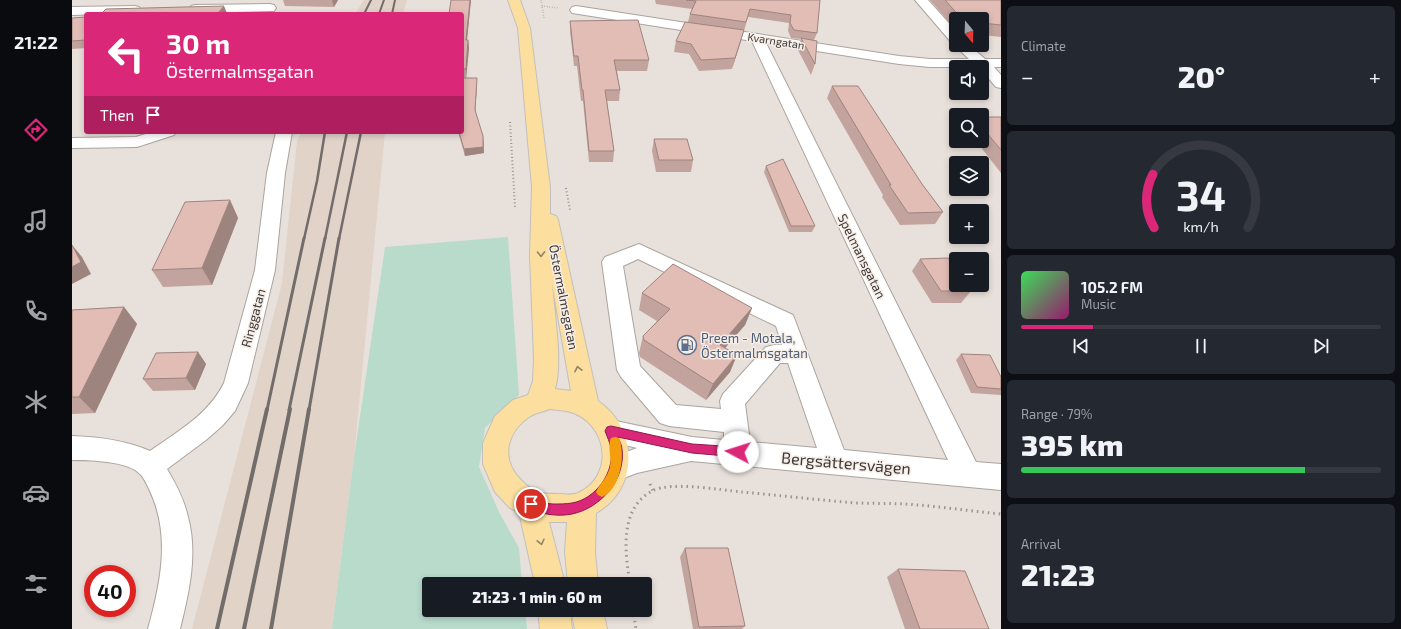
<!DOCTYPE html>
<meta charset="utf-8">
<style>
:root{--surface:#171b24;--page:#242831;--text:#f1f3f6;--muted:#9ea1a6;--line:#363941;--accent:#db2777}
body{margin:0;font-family:"Exo 2",sans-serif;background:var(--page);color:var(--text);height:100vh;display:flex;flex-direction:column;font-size:15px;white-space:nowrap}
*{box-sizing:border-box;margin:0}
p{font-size:13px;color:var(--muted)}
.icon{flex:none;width:22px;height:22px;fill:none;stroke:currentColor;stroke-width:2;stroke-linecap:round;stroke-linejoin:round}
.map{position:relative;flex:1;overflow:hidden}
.details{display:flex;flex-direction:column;gap:6px;padding:6px;background:#0d0f14;width:400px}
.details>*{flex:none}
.top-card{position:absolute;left:12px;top:12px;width:380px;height:122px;border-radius:4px;box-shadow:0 2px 6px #0003;background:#db2777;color:#fff;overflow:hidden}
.needle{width:26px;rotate:161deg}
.controls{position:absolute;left:877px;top:12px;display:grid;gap:8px}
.controls a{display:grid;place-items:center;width:40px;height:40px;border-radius:4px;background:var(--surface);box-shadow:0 2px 6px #0003;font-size:20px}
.speed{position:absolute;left:12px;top:565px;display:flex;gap:8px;font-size:20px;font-weight:700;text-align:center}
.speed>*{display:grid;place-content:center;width:52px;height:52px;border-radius:50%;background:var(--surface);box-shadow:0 2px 6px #0003;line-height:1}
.speed .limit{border:6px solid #d22;background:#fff;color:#111}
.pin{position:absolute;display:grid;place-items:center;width:34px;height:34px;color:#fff;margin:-17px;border:2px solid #fff;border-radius:50%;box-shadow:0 1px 4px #0007}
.me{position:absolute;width:44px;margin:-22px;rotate:275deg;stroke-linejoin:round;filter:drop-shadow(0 0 3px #0008)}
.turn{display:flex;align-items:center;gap:14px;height:84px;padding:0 16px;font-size:18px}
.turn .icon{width:52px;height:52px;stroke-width:2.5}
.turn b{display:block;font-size:28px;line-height:34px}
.then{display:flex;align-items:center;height:38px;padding:0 16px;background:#0003;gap:8px;font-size:15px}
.big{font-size:30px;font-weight:800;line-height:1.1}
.details .card{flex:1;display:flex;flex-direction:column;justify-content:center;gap:6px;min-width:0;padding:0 14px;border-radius:6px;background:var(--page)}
.details .dial{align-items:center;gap:0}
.dial svg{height:104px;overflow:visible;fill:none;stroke:var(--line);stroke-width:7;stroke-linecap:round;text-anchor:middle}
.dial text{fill:var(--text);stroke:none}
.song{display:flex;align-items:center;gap:12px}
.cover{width:48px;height:48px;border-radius:6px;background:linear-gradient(135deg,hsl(130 70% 55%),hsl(320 70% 35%))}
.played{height:4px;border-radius:2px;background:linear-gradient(90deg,var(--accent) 20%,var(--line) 20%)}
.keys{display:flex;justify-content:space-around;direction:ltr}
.heat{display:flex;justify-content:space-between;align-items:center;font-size:22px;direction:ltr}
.charge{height:6px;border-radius:3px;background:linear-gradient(90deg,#34c759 79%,var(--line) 0)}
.trip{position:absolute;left:350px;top:577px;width:230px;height:40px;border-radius:4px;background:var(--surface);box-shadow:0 2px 6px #0003;font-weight:800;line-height:40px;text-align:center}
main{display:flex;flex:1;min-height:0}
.tabs{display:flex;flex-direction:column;width:72px;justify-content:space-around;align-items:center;background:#090b0e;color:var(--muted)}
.tabs .icon{width:28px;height:28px}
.tabs .selected{color:var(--accent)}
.tabs b{font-size:18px;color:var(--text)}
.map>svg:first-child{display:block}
.built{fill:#e2d3c9}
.green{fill:#b9dbcb}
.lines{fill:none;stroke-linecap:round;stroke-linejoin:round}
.minor-casing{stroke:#aba49e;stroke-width:2}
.major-casing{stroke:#c1c0bf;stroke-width:2}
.path-far2{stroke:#98938f;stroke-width:1.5;stroke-dasharray:0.5 2;stroke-linecap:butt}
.path-far1{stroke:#98938f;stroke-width:2;stroke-dasharray:1 2.5;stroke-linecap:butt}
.path{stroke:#98938f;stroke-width:3;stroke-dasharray:1.5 4;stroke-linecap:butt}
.minor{fill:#fff;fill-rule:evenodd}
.major{fill:#fcdf9e;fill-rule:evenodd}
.rail-far3{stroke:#726d6a;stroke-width:2}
.rail-far2{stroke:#726d6a;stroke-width:2.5}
.rail-far1{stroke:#726d6a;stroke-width:3}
.rail{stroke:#726d6a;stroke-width:4}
.wall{fill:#c2a39d}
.shaded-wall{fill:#9e847f}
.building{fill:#e2bdb6;stroke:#9e847f}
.oneway{stroke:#928465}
.route{fill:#db2777;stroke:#8e194d}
.slow{fill:#f59e0b}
.labels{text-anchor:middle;stroke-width:3;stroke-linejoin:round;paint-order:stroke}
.far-street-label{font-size:11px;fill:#3c3937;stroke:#f6ede7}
.street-label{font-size:13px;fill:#3c3937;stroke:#f6ede7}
.service-label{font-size:13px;fill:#4e5e75;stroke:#f6ede7;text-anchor:start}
.near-street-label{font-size:16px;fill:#3c3937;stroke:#f6ede7}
</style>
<main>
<nav class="tabs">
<b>21:22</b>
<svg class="icon selected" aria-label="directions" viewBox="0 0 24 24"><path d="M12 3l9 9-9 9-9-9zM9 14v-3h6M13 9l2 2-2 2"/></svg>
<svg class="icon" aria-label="music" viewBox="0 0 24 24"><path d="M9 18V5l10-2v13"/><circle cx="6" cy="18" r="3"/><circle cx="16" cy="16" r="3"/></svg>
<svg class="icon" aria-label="phone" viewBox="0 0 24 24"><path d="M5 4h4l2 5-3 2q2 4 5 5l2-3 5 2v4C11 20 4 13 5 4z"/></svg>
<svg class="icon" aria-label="climate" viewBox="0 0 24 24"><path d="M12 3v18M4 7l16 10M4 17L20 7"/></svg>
<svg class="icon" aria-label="car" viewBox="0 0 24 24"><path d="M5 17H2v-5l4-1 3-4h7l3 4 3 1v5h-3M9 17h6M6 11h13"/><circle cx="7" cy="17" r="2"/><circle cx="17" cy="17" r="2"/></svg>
<svg class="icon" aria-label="filters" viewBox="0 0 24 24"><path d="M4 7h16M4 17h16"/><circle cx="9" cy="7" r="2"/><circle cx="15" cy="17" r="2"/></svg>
</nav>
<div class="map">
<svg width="929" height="629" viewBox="0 0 929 629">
<rect width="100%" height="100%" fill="#e8e0da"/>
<g class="built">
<polygon points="292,0 335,0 331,14 283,14"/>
<polygon points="229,132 313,132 282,457 260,629 120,629 210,283 225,141"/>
</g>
<polygon class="green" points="436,237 447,395 413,428 407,467 427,512 447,548 450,584 357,584 357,610 453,610 455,629 260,629 282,457 313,247"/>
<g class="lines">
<defs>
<g id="minor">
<path d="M843,0H856L884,31V45H897L913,59H929V67H922L929,75V88L924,87L910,71V67H858L827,64L694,43L904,462L929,464V490L619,461L565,473L544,481L534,478L531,469L534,460L565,448L530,439L526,431L530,423L539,420L620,437L652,440V432L597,426L588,423L549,377L545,370L530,262L533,257L567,244L721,315L772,450L876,460L680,41L668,39L666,36L668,33L673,32L827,56L858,59H897L882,45L884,43L879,42ZM566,259L704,326L710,345H702L694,347L651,394L648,401L649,409L604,405L568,366L551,266ZM708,363H716L745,448L678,442L673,404Z"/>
<polygon points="198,4 202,5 204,8 202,11 123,13 119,12 117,9 119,6 123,5"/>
<polygon points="63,6 67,7 69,10 67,13 0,15 0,7"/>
<polygon points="504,6 641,27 646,28 647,31 646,34 641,35 500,13 498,10 500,7"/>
<polygon points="80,132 104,132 102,135 65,147 0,148 0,138 64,137"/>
<path d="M204,132H220L213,173L203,270L176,383L163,411L150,426L134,440L95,469C104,484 112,499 116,517C126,554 117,593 108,629H76C89,582 99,534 77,489C73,481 71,475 63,470C48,461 18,460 0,460V436C27,437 53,440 78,451C105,432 137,414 152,383L183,270L195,173Z"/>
</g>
<g id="major">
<path d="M436,0H448L458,28L478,187V214L484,216L486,220L526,401C566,428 568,488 524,513L523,552L526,584H496L493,552L495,522H477L493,584H463L447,512L438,508L423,492L411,464V443L423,416L441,400L456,395L461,381L462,359L458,256L460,187L446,28ZM480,283L499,391L483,389C491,362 482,312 480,283ZM477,409C486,410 496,410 504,414C537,429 541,477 506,493C500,496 492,494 485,494C468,494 462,493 450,481C428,460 434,433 457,417C462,413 471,412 477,409Z"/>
<polygon points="466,610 498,610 500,629 468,629"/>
<polygon points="499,610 531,610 535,629 503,629"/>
</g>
</defs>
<use href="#minor" class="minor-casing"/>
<use href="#major" class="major-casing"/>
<g class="path-far2">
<polyline points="469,0 472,18"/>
<polyline points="470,6 487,8"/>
</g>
<g class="path-far1">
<polyline points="438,122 443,207"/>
<polyline points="494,188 498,210"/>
</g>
<g class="path">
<polyline points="578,484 581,491"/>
<path d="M558,584C553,552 547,509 580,491C599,481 648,490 670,492C704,495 738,499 772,502C792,504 813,503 833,504C865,506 897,511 929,514"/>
<polyline points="561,610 564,629"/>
</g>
<use href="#minor" class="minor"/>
<use href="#major" class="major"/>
<g class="rail-far3">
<polyline points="292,14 299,0"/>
<polyline points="307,14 312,0"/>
<polyline points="320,14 323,0"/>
</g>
<g class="rail-far2">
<polyline points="232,239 245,181 253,132"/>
<polyline points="253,239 275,132"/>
<polyline points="267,239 289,132"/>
</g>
<g class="rail-far1">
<polyline points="195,410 232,238"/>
<polyline points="217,410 253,238"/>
<polyline points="237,410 267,238"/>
</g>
<g class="rail">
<polyline points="145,629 195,409"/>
<polyline points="172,629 218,409"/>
<polyline points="199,629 237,409"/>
</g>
</g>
<g class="wall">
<polygon points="211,0 266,0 262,7 213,6"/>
<polygon points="379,0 399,0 395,40 396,40 397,48 394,78 390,78 390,14"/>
<polygon points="583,0 748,0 745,33 742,40 743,64 739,75 726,50 729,39 719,38 716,31 717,23 676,17 672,31 672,30 660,69 627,71 617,54 602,52 604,41 616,22 618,14 620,9 584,4"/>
<polygon points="858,0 929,0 929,37 910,35 910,19 884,19 884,30"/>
<polygon points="14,17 14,48 0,49 0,18"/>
<polygon points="498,21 577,60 575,71 545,71 548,90 547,101 535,101 542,151 541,162 517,162 511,101 509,101 505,66 502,66 498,31"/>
<polygon points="405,84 403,112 412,142 412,153 393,156 386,132 390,132"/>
<polygon points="760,86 850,184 871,212 863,224 828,225 810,197 811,195 755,98"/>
<polygon points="910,117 929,117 929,173 904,141 910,141"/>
<polygon points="582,139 621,160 619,172 584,172 580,151"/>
<polygon points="694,166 743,226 740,232 717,232 692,172"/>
<polygon points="158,200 166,218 140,285 91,287 80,270"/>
<polygon points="848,259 899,291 889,303 860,303 840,271"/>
<polygon points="570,293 680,308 673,325 653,348 665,355 658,372 634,400 568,357 567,353 571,336 585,321 567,310"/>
<polygon points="52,307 65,324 23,413 0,414 0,310"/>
<polygon points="126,352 134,364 123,390 81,391 71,379"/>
<polygon points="889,354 929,377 929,395 899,393 884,360"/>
<polygon points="613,548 673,626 670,629 621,629 608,557"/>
<polygon points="826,569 917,629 833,629 815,577"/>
</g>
<g class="shaded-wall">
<polygon points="260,0 266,0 262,7"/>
<polygon points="398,0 399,0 394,48 394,40"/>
<polygon points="152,6 155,13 154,14 145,14"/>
<polygon points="672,30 669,41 660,69 663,58"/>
<polygon points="396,40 397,48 394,78 394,69"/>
<polygon points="405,78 405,84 403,116 403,110"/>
<polygon points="411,136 412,153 393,156 392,149"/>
<polygon points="158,200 166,218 140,285 130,268"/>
<polygon points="0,245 10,257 19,274 0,284"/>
<polygon points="52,307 65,324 23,413 7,397"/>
<polygon points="680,308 673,325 641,362 648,345"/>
<polygon points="126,352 134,364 123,390 114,378"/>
<polygon points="665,355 658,372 634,400 641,384"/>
</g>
<g class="building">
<polygon points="379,0 398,0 394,40 396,40 394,69 390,69 390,14 377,14"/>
<polygon points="614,0 748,0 745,33 722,30 718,23 719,15 678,9 674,22 618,14 624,1"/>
<polygon points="873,0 929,0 929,25 910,23 910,19 890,19"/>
<polygon points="152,6 145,14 29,14 34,9"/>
<polygon points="14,17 14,40 0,41 0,18"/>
<polygon points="566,20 577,60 542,60 548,90 533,90 542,151 517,151 511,90 510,90 506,56 502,56 498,21"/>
<polygon points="613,22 672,30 663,58 629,60 619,44 604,41"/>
<polygon points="729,38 745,41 743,64"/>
<polygon points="390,78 405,78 403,110 411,136 411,147 392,149 387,132 390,132"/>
<polygon points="760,86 786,86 850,184 871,212 836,213 817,185 819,185"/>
<polygon points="910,117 929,117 929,150 910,127"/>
<polygon points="582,139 615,139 621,160 587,160"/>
<polygon points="711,159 743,226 719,226 694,166"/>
<polygon points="158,200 130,268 80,270 113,202"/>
<polygon points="0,245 9,262 0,267"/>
<polygon points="876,258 884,269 884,285 895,285 899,291 869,291 848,259"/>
<polygon points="601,264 680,308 648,345 665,355 641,384 572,340 571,336 598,309 570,293"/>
<polygon points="52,307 7,397 0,397 0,310"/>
<polygon points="126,352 114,378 71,379 84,353"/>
<polygon points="889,354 918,355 929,377 929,389 905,387"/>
<polygon points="613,548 656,548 673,626 627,627"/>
<polygon points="826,569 893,571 917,629 848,629"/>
</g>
<defs><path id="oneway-chevron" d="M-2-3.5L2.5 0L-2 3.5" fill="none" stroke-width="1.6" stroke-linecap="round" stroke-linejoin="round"/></defs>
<g class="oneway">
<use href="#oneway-chevron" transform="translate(469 254) rotate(89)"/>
<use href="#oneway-chevron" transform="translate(506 369) rotate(-102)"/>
<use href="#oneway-chevron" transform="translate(469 542) rotate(77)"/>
</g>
<path class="route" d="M539,426L620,444L666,447L670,449L671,452L670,456L666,457L620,453L546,437C547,441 550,445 550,449C554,479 529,508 500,514C485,517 469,514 454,508L453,504L454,500C463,497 472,504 481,504C487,504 494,504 500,503C524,499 543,472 539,448C538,443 535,436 533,431L535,427Z"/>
<path class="slow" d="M543,437L547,438C554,455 548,490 530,497L526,495L524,492C528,483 536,477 538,467C540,458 535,446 539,438Z"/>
<defs>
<symbol id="fuel-ring" viewBox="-11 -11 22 22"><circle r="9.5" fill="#f6ede7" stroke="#5c6f8a" stroke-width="1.5"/><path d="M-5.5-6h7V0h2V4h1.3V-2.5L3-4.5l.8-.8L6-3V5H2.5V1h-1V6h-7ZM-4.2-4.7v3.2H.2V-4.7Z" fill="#5c6f8a"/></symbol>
</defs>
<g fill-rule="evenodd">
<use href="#fuel-ring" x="604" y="334" width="22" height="22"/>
</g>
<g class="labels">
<g class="far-street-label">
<text transform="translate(704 41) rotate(9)" y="4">Kvarngatan</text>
</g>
<g class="street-label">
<text transform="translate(790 256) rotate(64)" y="5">Spelmansgatan</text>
<text transform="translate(492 297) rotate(79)" y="5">Östermalmsgatan</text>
<text transform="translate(181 318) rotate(-75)" y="5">Ringgatan</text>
</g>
<g class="service-label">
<text x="629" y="343">Preem - Motala,<tspan x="629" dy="15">Östermalmsgatan</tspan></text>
</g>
<g class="near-street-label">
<text transform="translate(774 463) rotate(5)" y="6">Bergsättersvägen</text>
</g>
</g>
</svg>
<div class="controls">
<a><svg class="needle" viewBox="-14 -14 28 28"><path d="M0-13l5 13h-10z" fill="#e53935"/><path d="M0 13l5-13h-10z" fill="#9ea1a6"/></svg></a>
<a><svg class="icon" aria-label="sound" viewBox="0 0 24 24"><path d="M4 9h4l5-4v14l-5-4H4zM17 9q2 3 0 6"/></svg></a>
<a><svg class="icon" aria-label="search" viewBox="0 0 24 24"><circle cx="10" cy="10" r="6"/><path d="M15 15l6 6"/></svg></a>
<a><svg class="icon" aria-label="layers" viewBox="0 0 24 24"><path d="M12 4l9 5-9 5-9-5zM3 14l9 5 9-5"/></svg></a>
<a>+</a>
<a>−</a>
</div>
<div class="speed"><div class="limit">40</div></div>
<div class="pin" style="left:459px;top:504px;background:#d93025"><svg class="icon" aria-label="arrive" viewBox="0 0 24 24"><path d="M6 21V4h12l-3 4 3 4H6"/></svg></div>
<svg class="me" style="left:666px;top:452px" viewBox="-20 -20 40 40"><circle r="19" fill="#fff"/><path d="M0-13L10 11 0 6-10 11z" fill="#db2777"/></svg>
<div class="trip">21:23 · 1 min · 60 m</div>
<div class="top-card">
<div class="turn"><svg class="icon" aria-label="left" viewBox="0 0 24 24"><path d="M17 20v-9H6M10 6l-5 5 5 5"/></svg><div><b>30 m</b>Östermalmsgatan</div></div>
<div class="then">Then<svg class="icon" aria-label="arrive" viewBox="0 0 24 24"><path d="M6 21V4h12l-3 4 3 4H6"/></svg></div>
</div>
</div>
<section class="details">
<div class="card"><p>Climate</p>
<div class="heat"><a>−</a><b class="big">20°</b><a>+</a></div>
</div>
<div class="card dial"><svg viewBox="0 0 100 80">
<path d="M14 69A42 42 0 1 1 86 69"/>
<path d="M14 69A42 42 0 0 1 13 28" stroke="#db2777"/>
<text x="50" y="56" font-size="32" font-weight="700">34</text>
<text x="50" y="72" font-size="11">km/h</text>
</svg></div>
<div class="card">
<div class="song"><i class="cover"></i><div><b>105.2 FM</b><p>Music</p></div></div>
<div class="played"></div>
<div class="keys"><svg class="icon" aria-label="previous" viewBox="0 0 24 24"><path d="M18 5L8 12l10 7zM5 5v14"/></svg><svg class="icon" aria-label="pause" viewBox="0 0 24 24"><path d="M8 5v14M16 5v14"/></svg><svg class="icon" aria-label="next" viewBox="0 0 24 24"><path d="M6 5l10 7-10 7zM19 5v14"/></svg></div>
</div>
<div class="card"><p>Range · 79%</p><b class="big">395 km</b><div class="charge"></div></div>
<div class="card"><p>Arrival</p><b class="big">21:23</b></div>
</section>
</main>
